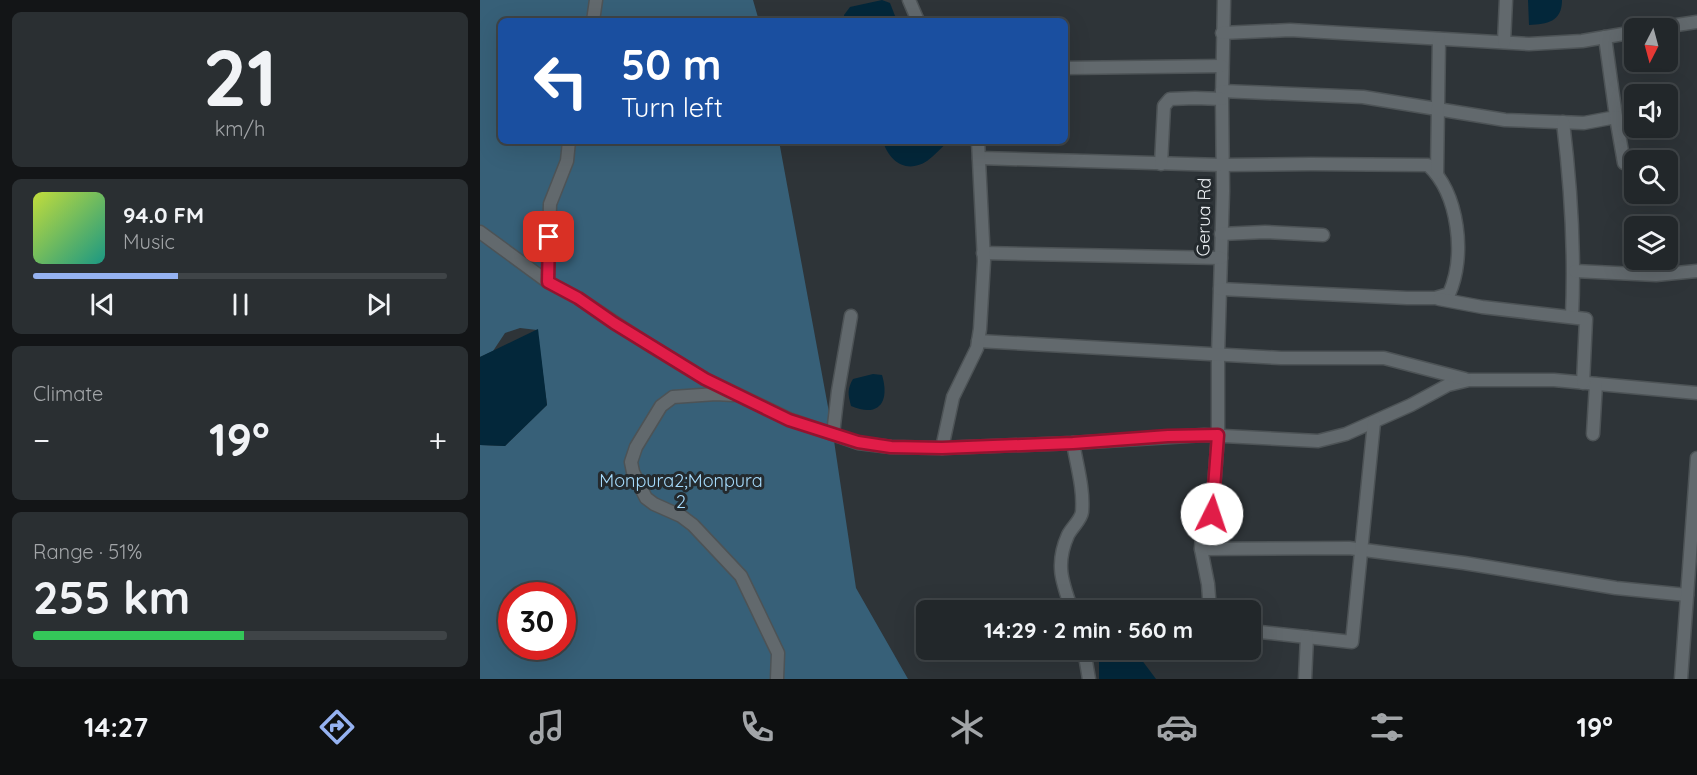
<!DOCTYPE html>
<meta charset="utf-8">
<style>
:root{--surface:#22272a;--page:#2a2f32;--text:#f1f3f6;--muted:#a2a5a8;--line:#3f4447;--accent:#95b2f1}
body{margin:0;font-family:Quicksand,sans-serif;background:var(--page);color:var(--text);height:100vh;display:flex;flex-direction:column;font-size:22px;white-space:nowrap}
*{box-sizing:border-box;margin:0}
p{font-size:20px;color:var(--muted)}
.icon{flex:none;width:33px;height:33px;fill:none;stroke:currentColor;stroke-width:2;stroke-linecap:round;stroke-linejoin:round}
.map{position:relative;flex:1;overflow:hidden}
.panel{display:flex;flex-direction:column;gap:12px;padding:12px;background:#131517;width:480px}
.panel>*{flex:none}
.hud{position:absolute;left:18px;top:18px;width:570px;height:126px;border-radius:9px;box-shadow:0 6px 24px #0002,0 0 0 2px var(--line);background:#1a4fa0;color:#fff;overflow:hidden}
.needle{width:39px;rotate:186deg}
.buttons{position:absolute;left:1144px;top:18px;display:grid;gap:12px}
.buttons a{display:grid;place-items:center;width:54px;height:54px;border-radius:9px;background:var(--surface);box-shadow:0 6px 24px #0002,0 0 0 2px var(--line);font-size:30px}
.speed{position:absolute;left:18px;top:582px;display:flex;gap:12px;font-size:30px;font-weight:700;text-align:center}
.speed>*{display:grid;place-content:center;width:78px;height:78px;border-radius:50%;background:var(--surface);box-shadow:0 6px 24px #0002,0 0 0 2px var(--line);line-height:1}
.speed .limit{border:9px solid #d22;background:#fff;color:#111}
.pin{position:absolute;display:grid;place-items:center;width:51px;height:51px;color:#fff;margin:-26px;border-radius:12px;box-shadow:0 3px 9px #0006}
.me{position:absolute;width:66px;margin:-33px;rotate:4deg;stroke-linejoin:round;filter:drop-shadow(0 0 4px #0008)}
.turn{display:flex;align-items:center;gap:21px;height:126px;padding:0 24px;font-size:27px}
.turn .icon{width:78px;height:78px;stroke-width:2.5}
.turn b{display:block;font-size:42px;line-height:51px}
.big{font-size:45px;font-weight:700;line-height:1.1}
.panel .widget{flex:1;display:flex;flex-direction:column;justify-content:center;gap:9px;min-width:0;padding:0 21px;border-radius:9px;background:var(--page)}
.panel .dial{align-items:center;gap:0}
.dial b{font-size:78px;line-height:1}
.song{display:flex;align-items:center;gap:18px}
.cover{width:72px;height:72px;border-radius:9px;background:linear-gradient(135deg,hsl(70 70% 55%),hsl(170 70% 35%))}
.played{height:6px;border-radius:3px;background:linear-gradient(90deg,var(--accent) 35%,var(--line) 35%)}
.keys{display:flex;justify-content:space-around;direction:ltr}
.heat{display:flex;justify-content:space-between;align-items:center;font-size:33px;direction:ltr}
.charge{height:9px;border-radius:4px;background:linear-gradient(90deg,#34c759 51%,var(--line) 0)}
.trip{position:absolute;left:436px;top:600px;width:345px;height:60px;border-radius:9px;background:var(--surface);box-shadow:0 6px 24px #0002,0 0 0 2px var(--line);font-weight:700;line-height:60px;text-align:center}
.dock{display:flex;height:96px;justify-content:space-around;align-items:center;background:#0e1011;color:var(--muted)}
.dock .icon{width:42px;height:42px}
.dock .current{color:var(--accent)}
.dock b{font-size:27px;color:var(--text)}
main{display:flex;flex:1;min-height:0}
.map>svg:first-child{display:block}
.green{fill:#376078;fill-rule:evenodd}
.water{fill:#03273a}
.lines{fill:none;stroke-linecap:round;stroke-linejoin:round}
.minor-casing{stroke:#4d5356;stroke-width:15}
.minor{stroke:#62696d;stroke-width:12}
.route-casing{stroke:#92132f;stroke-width:15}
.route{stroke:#e11d48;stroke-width:10}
.labels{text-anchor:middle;stroke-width:6;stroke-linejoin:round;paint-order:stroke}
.street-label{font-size:18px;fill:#eaeef1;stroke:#242a2e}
.park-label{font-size:18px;fill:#a6dbfc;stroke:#242a2e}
</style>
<main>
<section class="panel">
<div class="widget dial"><b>21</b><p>km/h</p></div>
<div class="widget">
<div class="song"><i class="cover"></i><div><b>94.0 FM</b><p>Music</p></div></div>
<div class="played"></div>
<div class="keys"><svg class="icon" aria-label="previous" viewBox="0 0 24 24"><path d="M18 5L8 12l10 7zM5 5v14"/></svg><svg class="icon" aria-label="pause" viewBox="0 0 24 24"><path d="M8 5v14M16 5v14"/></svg><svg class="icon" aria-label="next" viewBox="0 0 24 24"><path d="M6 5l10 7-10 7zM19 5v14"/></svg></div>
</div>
<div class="widget"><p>Climate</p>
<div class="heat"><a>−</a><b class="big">19°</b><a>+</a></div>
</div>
<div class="widget"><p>Range · 51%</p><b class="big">255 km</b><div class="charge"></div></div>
</section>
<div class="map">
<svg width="1217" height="679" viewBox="0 0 1217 679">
<rect width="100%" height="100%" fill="#2e3438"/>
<path class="green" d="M0,0H273L279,21H21V141H299L353,434L376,588L428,679H0V445L25,446L67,405L57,330L40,328L25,333L13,351L0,357ZM32,596H82V646H32Z"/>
<g class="water">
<polygon points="402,0 410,3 417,21 364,21 364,15 370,7"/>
<path d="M1048,0H1082C1082,22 1067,24 1049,25Z"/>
<path d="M403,141H469C462,147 455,155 447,161C427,174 409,162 403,141Z"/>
<polygon points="58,329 67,405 25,446 0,445 0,357"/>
<path d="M393,374L402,375C410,402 399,418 371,406C368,395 367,389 373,379Z"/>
<polygon points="619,650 655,651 676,679 619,679"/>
</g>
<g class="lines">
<defs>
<g id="minor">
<polyline points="429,0 438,21"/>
<polyline points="744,0 742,99 743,191 738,355 738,435 732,514 722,534 721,549 869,548 984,563 1136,588 1207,595"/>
<polyline points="113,21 116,0"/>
<polyline points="1177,28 1217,22"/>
<polyline points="742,33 810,30 1049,44 1102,41 1155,32"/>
<polyline points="1024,42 1026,0"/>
<polyline points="585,68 742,66"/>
<polyline points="742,91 883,97 1025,120 1104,123 1136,117 1125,37"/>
<polyline points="1136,117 1144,163"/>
<path d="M1083,122C1091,187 1095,251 1092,316"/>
<path d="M499,158L742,165L831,164L948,165C979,194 986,256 969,294L955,298H927L740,289"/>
<polyline points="681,164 684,106 690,99 715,98 742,99"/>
<polyline points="957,173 959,39"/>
<polyline points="0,232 68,282 98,298 166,343 225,379 309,419 378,443 411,447 462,448 593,443 724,435 838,441 866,434 931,405 968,385 989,380 1074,380 1217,393"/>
<polyline points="741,234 785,232 843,235"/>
<polyline points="503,253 741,258"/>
<polyline points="1095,271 1176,275 1217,271"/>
<polyline points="68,282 70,204 87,161 89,141"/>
<polyline points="959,299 1002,307 1106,319 1103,383"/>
<polyline points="498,341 801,358 904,358 985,379"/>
<polyline points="253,395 236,394 193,397 181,406 156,447 151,462 153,472 166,498 174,504 201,516 213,525 261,576 298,653 297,679"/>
<polyline points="353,434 358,391 371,316"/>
<polyline points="1113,434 1116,384"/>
<polyline points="462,448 473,397 497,348 500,329 504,261 498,141"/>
<polyline points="721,549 728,584 730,610"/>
<path d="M592,610C582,582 575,564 588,535C592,527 601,520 602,512C604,489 597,466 593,443"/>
<polyline points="771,631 872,642 894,422"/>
<polyline points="604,650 609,679"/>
<polyline points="825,679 827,637"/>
<polyline points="1201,679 1217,458"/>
</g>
</defs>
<use href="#minor" class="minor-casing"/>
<use href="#minor" class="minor"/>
</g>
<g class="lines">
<defs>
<polyline id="route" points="69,237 68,282 98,298 134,323 225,379 309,420 378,442 411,447 462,448 593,443 688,436 738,435 732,514"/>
</defs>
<use href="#route" class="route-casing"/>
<use href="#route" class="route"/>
</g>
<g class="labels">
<g class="street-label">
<text transform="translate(724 217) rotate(-89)" y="6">Gerua Rd</text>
</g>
<g class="park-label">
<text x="201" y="487">Monpura2;Monpura<tspan x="201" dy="21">2</tspan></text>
</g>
</g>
</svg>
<div class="buttons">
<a><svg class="needle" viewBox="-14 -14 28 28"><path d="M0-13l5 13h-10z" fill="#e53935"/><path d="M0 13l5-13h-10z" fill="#a2a5a8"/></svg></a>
<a><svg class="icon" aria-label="sound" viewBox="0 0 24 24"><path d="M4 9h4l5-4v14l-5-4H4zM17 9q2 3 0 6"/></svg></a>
<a><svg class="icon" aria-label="search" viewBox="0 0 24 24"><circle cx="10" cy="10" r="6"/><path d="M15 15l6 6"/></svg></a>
<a><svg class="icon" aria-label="layers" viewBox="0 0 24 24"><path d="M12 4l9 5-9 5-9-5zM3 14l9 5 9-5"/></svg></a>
</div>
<div class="speed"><div class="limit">30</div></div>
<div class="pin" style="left:69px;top:237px;background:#d93025"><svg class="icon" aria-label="arrive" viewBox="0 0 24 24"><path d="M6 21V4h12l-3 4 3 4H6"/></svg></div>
<svg class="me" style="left:732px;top:514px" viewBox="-20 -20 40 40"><circle r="19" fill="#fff"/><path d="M0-13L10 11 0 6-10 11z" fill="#e11d48"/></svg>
<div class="trip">14:29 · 2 min · 560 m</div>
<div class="hud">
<div class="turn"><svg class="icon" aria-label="left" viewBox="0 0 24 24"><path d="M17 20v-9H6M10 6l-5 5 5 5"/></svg><div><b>50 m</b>Turn left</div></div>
</div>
</div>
</main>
<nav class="dock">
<b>14:27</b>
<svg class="icon current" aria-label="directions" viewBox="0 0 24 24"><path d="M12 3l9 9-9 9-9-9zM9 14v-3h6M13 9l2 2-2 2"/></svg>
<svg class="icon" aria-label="music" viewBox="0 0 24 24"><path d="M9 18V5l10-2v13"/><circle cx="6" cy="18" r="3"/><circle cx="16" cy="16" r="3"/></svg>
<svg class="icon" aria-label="phone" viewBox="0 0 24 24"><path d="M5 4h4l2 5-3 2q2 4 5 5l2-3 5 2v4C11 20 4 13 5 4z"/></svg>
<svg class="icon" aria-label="climate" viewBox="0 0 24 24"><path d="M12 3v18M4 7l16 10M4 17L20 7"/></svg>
<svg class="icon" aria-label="car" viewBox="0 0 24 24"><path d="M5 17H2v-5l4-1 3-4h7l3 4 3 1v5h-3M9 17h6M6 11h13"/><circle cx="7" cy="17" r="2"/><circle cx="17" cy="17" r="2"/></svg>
<svg class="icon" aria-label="filters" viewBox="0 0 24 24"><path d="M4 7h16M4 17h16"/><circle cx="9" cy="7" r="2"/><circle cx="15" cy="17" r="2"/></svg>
<b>19°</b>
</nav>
